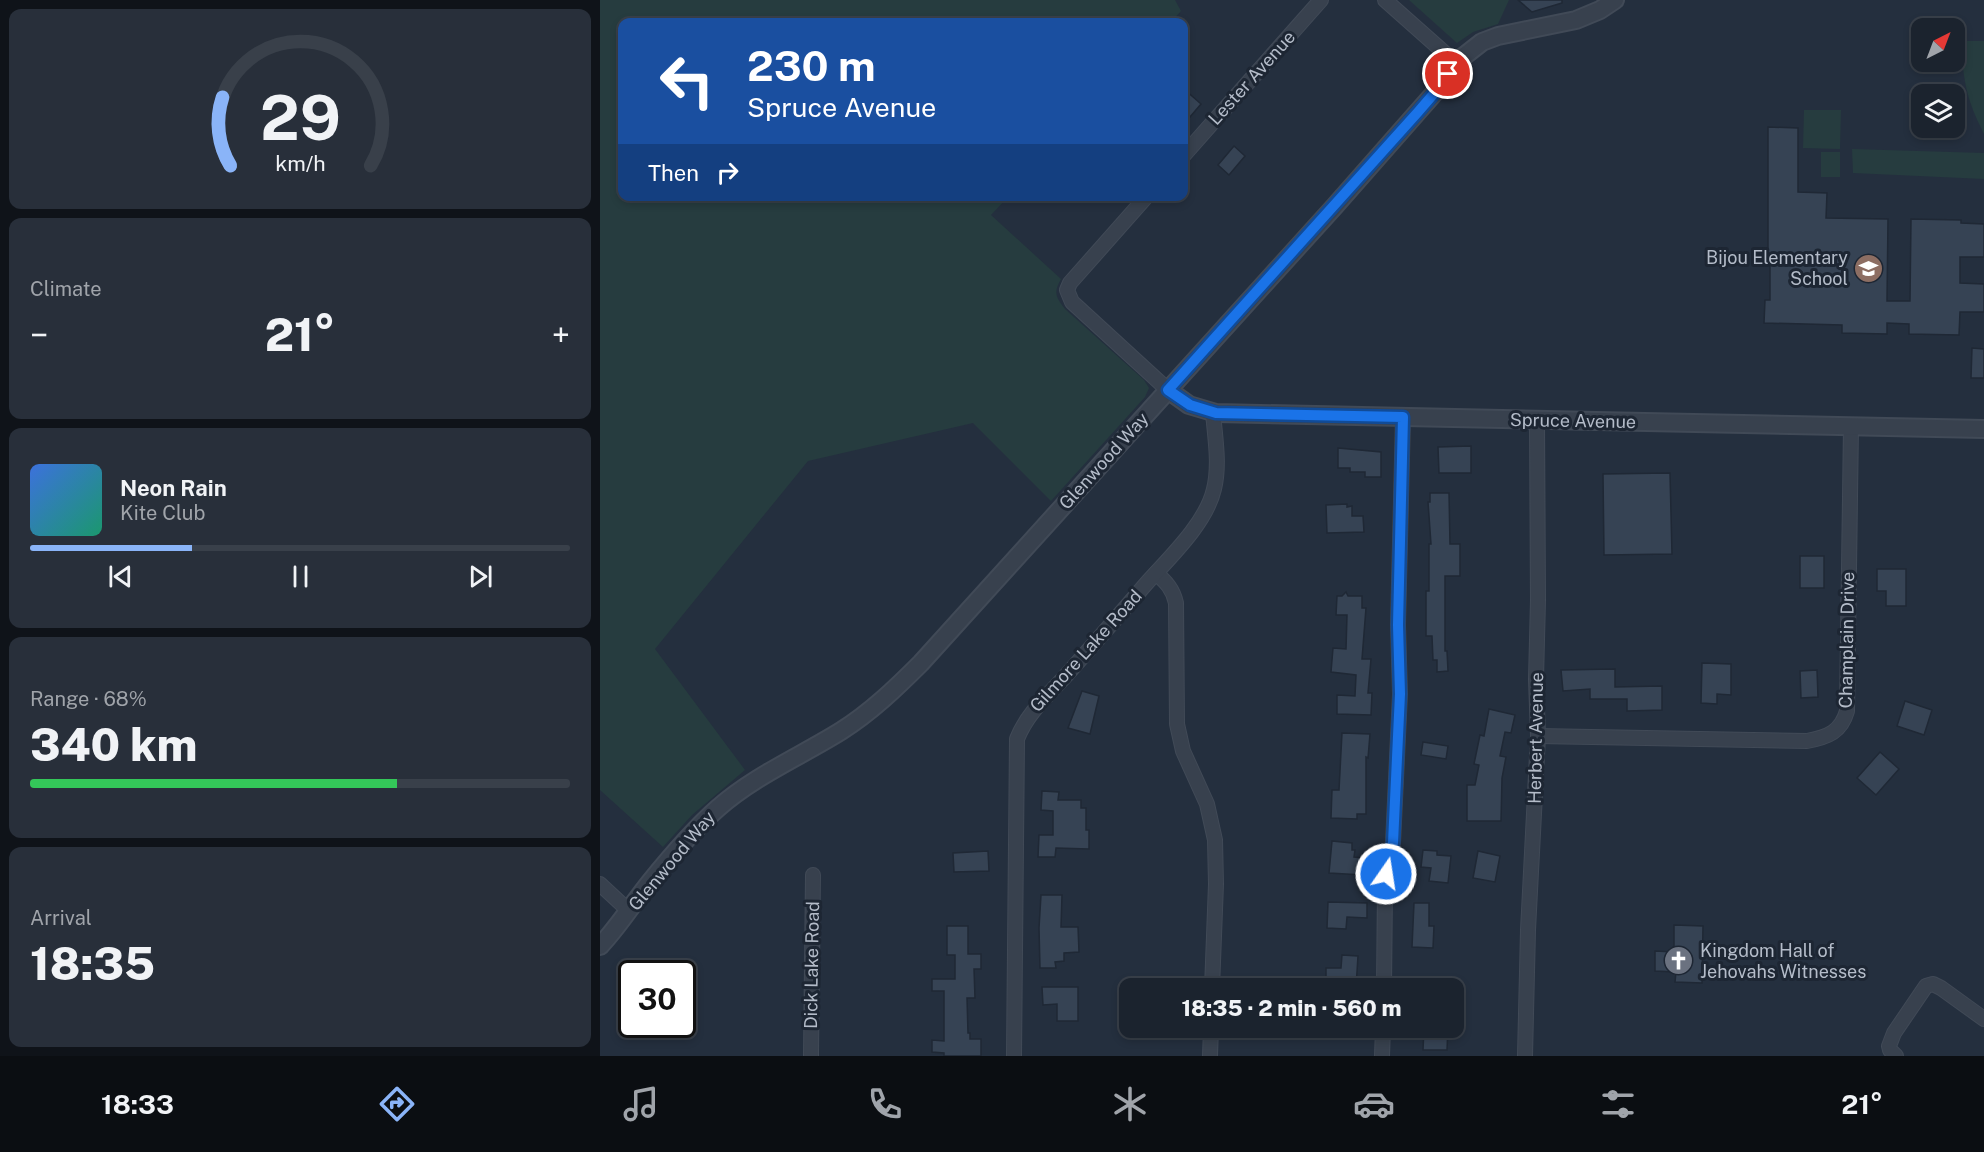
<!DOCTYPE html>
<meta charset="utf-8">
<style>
:root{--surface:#1b232e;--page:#282f3a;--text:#f1f3f6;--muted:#a0a4aa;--line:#39404a;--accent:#8ab4f8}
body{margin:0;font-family:"Public Sans",sans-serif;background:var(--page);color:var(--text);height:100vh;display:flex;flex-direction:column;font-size:22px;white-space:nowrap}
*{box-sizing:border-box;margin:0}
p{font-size:20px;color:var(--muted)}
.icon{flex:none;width:33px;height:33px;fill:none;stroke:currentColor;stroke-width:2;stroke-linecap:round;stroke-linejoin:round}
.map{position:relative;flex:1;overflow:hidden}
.details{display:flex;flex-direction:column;gap:9px;padding:9px;background:#0f1319;width:600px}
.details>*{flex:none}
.top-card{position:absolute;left:18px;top:18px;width:570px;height:183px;border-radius:12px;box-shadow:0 3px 9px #0003,0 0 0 2px var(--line);background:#1a4fa0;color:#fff;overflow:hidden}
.needle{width:39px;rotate:42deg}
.fabs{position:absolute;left:1311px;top:18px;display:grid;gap:12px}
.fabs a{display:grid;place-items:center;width:54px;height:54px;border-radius:12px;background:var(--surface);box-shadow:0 3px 9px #0003,0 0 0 2px var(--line);font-size:30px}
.speed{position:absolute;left:18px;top:960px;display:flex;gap:12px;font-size:30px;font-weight:700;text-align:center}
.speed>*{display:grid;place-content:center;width:78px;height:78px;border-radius:50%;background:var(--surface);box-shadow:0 3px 9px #0003,0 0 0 2px var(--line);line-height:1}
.speed .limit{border:3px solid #111;border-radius:9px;background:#fff;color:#111}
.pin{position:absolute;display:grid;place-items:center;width:51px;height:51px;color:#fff;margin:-26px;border:3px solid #fff;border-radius:50%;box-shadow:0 2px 6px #0007}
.me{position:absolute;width:66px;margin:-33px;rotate:13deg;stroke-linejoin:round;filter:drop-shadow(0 0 4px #0008)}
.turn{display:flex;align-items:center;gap:21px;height:126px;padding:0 30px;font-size:27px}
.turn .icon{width:78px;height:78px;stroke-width:2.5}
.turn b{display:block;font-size:42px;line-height:51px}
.then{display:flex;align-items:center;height:57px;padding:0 30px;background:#0003;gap:12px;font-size:22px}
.big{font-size:45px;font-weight:800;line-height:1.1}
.details .tile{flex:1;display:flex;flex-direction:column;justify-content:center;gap:9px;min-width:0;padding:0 21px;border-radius:12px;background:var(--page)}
.details .dial{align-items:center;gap:0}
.dial svg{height:156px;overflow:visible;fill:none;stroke:var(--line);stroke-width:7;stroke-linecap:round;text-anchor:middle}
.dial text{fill:var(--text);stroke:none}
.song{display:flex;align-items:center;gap:18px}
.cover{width:72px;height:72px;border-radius:9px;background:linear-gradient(135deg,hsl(220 70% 55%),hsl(160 70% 35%))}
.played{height:6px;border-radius:3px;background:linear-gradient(90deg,var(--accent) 30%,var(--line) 30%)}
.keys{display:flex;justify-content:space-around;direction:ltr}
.heat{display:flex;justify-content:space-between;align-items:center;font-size:33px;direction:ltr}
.charge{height:9px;border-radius:4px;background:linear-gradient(90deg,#34c759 68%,var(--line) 0)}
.trip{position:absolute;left:519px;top:978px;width:345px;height:60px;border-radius:12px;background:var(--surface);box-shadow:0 3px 9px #0003,0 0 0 2px var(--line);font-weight:800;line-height:60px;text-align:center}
.tab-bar{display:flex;height:96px;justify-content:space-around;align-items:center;background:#0b0e12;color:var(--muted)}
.tab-bar .icon{width:42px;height:42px}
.tab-bar .on{color:var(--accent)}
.tab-bar b{font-size:27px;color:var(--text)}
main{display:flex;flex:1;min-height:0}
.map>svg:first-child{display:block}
.green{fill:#263c3f}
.building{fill:#364354;stroke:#1f2835;stroke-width:1.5}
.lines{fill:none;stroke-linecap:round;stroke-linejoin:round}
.minor-casing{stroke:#414a57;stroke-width:16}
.tertiary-casing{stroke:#414a57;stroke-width:20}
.minor{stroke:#38414e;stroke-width:14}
.tertiary{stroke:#38414e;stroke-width:16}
.route-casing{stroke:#114b97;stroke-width:15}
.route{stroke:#1a73e8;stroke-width:10}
.labels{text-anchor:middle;stroke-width:6;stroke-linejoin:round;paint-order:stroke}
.street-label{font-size:18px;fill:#b4bcc9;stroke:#1d2633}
.poi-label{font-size:18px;fill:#b4bcc9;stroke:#1d2633;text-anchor:end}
</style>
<main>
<section class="details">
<div class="tile dial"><svg viewBox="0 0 100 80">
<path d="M14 69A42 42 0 1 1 86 69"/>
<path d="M14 69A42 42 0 0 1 10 34" stroke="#8ab4f8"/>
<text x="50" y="56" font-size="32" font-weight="700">29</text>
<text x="50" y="72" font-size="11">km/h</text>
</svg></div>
<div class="tile"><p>Climate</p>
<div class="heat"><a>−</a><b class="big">21°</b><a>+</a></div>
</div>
<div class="tile">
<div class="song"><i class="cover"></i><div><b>Neon Rain</b><p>Kite Club</p></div></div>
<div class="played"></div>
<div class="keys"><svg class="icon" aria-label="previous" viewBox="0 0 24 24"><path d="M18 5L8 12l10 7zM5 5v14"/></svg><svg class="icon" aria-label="pause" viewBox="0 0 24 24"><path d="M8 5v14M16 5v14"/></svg><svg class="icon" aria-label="next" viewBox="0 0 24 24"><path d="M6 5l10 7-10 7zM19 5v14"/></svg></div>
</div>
<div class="tile"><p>Range · 68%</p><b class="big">340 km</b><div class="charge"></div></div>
<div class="tile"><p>Arrival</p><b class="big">18:35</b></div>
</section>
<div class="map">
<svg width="1384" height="1056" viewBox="0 0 1384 1056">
<rect width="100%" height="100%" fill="#242f3e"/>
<g class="green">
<path d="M0,0H575L581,11L571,22H22V196L408,197L391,215L461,279C453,293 456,297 465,309L544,380L549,388L545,397L451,501L373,423L208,461L55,649L145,770L92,815L63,847L0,790Z"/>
<polygon points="809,0 909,0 898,24 873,32 857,43"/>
<path d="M1361,41H1384V134C1366,99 1363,80 1361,41Z"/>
<polygon points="1204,110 1241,110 1240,149 1203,148"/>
<polygon points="1252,149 1384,153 1384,179 1253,173"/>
<rect x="1221" y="152" width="19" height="25"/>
</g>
<g class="building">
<polygon points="918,0 962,0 962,3 932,12"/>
<polygon points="584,89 601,104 584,124"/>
<polygon points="1168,127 1198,128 1198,192 1227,193 1226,218 1288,219 1287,301 1310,301 1311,219 1361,220 1361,223 1384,224 1384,257 1360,257 1360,283 1384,284 1384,312 1360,312 1359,335 1309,334 1309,324 1287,323 1287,334 1242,333 1242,325 1164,323 1165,300 1170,300 1170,254 1168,254"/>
<polygon points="634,146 645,156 629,175 618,165"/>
<polygon points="1372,348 1384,349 1384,378 1371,378"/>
<polygon points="871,446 871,473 839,473 838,447"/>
<polygon points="738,448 781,452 781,477 765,477 765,472 750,472 750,468 738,468"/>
<polygon points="1070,473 1072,554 1004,555 1003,474"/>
<polygon points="830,493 849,493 850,544 860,544 860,576 845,576 845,651 847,651 848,671 837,672 837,660 833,660 832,636 826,636 826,591 829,591 829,544 831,544 828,502 830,502"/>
<polygon points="747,504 747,507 752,506 752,516 763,516 764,532 727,533 726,505"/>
<rect x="1200" y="556" width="24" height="32"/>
<polygon points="1277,569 1306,569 1306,606 1286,606 1286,591 1277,591"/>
<polygon points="746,592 748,596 762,596 762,608 766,608 762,659 771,659 768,693 772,693 771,715 737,714 737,695 755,696 756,675 731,672 733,648 746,649 747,615 736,615 737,596 742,596"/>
<polygon points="1102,663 1131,664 1131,695 1117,694 1117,704 1101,703"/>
<polygon points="1015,669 1015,687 1062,686 1062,710 1027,711 1027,699 990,699 990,689 963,691 961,670"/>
<polygon points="1217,670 1218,697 1201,698 1200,671"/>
<polygon points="482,691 499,696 490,734 468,728"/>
<polygon points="1305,701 1332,710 1324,735 1297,726"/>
<polygon points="889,709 915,715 911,733 905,732 900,756 906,757 902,778 901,821 867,821 867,785 875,785 879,765 874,764 880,735 884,736"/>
<polygon points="742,733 770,734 768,758 766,757 766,814 757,814 757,819 731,818 732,790 739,790"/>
<polygon points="823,742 848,746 846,759 821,755"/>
<polygon points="1280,752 1299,769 1276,795 1257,778"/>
<polygon points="442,791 459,792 458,800 481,800 481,808 486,808 486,830 489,830 489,849 456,848 455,857 438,857 439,835 453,835 453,811 441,810"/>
<polygon points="732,841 752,843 752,850 755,850 754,857 764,858 763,875 729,873"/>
<polygon points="823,850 837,851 837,855 851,856 848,883 829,881 831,868 821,867"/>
<polygon points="388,851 389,871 354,872 353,853"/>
<polygon points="878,851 900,856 895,882 873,878"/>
<polygon points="441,895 462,895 461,927 478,927 479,952 464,953 464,961 455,962 456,968 440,968 439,928"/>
<polygon points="728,902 767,903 767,918 747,917 746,929 727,928"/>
<polygon points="814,903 829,903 829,926 834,926 833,948 812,947"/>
<polygon points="1074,925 1103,926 1102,983 1075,982 1076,972 1055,971 1055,951 1074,952"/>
<polygon points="347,926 368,926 368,954 381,954 381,969 374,969 375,998 367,998 368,1033 370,1033 370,1039 381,1039 381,1056 344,1056 344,1053 332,1052 332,1040 344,1041 344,991 332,991 332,979 355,979 355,955 347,955"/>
<polygon points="742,955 758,956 756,988 726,988 726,968 741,968"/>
<polygon points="442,987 478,987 478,1021 457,1021 457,1004 443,1005"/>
<polygon points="824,1028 848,1028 847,1050 823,1050"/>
</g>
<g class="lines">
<defs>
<g id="minor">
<polyline points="785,0 856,63"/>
<polyline points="584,155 721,0"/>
<polyline points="547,196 470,283 467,290 472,302 568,390"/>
<path d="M556,573C566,582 573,589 576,603L577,724L583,751L607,804L615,840L616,884L612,988"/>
<path d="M938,736L1207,741C1228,737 1241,732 1247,711L1251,426"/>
<polyline points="0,884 29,911"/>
<polyline points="784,988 785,887 793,843 800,694 798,625 803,417"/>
<polyline points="211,1056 213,875"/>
<path d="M414,1056L417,739C428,711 451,693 470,671C495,643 520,614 545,585C568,559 606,524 614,489C620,464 615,438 613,412"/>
<polyline points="610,1056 611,1028"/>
<polyline points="782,1056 783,1028"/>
<polyline points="925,1056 928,930 938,736 936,679 938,600 937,420"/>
<polyline points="1296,1056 1290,1050 1289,1046 1294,1033 1326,986 1333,984 1341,988 1384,1019"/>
</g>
<g id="tertiary">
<polyline points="568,390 589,405 616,413 1384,429"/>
<path d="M0,946C19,926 33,903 50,882C71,856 93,830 118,808C154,776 201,756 241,731C271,712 296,688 321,663L734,207L837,90L859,60L882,42L898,36L976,20L1000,10L1015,0"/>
</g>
</defs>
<use href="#minor" class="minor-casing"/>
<use href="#tertiary" class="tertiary-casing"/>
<use href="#minor" class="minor"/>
<use href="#tertiary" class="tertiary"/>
</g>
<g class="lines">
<defs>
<polyline id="route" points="786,874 793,843 800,694 798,625 803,417 616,413 590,405 568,390 818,112 837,90 848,74"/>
</defs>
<use href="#route" class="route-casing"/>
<use href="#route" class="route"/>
</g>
<defs>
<symbol id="school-disc" viewBox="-11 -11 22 22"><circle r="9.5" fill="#8d6e63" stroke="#1d2633"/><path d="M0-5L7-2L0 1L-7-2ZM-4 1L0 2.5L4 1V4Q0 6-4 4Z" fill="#fff"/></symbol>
<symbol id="church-disc" viewBox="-11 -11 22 22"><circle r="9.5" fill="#6b7280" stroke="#1d2633"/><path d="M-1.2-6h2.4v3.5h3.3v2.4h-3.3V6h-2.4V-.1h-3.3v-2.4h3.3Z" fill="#fff"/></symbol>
</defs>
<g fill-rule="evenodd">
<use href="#school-disc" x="1252" y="252" width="33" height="33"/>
<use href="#church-disc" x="1062" y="944" width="33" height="33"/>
</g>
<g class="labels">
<g class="street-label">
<text transform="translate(652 78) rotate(-48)" y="6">Lester Avenue</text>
<text transform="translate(973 421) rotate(1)" y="6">Spruce Avenue</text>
<text transform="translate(504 461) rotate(-48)" y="6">Glenwood Way</text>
<text transform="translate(1247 640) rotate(-89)" y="6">Champlain Drive</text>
<text transform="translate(486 651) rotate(-48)" y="6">Gilmore Lake Road</text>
<text transform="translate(936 738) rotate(-89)" y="6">Herbert Avenue</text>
<text transform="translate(72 861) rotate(-50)" y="6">Glenwood Way</text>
<text transform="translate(212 965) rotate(-89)" y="6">Dick Lake Road</text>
</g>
<g class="poi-label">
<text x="1248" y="264">Bijou Elementary<tspan x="1248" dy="21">School</tspan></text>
<text x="1100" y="957" text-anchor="start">Kingdom Hall of<tspan x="1100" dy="21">Jehovahs Witnesses</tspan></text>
</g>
</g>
</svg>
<div class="fabs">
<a><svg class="needle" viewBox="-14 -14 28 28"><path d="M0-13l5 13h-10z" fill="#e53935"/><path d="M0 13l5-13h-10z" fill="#a0a4aa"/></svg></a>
<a><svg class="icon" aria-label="layers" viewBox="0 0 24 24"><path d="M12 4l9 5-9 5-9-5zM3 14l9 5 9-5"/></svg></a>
</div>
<div class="speed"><div class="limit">30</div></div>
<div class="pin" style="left:848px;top:74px;background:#d93025"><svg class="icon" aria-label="arrive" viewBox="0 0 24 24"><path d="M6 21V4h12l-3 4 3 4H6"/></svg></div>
<svg class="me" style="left:786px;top:874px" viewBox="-20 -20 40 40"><circle r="17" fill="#1a73e8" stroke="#fff" stroke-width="3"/><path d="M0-11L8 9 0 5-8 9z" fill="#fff"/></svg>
<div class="trip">18:35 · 2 min · 560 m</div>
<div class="top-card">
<div class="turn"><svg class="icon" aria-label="left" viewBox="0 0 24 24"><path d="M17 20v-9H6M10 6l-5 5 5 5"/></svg><div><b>230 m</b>Spruce Avenue</div></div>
<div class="then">Then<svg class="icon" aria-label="right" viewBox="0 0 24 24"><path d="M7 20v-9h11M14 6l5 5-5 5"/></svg></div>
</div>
</div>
</main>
<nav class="tab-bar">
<b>18:33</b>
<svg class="icon on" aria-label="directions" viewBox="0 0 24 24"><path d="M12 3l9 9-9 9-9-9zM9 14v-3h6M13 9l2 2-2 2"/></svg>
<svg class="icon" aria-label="music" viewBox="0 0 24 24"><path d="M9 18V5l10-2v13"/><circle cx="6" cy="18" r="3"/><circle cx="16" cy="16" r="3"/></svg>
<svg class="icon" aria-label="phone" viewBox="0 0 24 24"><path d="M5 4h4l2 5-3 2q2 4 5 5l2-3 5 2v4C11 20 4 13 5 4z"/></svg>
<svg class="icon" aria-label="climate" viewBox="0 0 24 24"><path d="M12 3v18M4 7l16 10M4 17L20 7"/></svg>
<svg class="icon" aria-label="car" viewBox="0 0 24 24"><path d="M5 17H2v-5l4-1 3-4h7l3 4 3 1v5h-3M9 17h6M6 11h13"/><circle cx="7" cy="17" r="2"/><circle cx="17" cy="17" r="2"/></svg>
<svg class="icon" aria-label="filters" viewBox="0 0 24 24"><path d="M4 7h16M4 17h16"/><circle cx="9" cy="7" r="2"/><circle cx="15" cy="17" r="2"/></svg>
<b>21°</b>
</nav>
